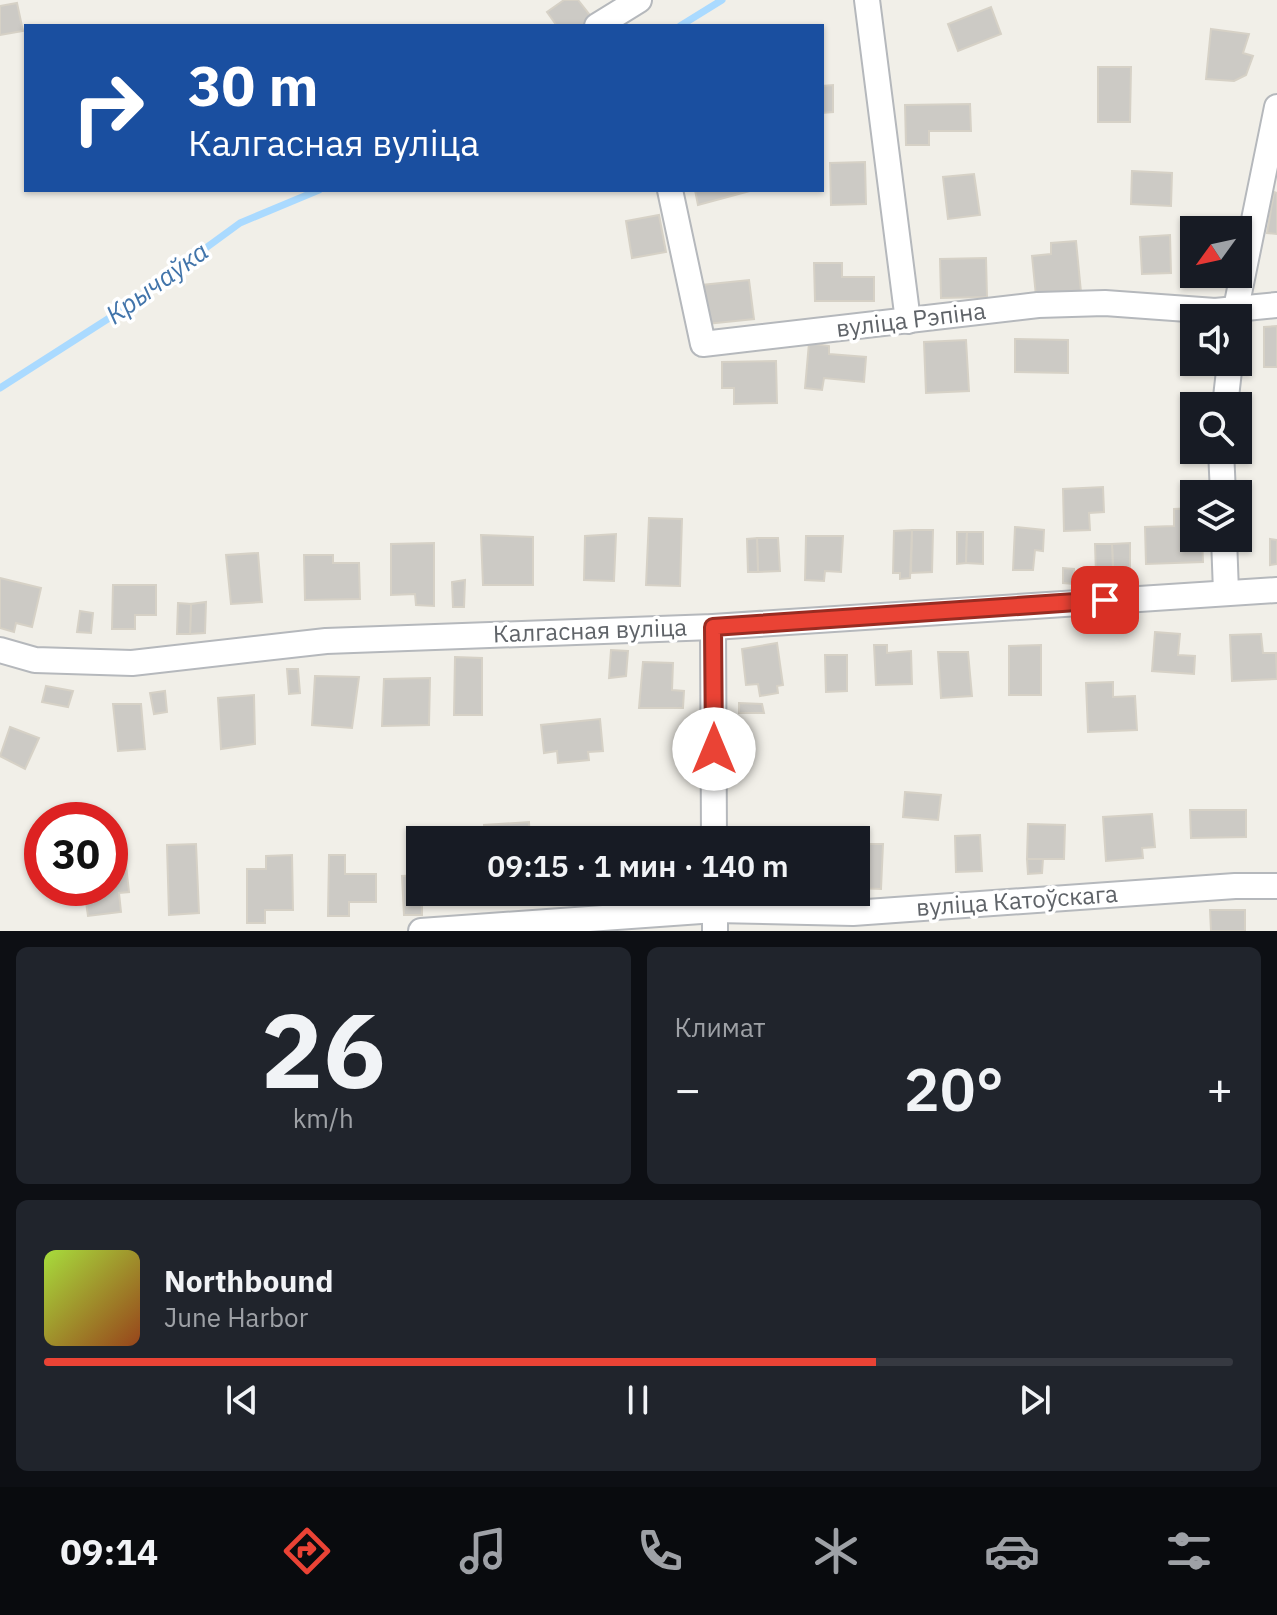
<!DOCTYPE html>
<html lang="ru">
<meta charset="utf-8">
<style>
:root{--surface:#171b24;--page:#20242c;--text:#f1f3f6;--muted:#9ea1a6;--line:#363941;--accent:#ea4335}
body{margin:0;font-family:"IBM Plex Sans",sans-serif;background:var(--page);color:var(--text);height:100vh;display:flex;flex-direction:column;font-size:30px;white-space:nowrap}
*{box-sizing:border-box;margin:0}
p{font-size:26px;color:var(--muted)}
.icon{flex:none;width:44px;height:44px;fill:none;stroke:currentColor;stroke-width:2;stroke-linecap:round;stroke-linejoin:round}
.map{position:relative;height:931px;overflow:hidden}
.sheet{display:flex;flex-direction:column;gap:16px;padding:16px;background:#0d0f14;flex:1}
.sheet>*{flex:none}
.guide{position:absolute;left:24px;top:24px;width:800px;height:168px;border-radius:0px;box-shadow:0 2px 6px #0004;background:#1a4fa0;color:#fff;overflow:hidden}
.needle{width:52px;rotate:237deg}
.buttons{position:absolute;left:1180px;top:216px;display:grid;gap:16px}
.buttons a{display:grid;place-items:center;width:72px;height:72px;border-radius:0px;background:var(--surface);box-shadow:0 2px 6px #0004;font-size:40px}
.speed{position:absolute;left:24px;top:802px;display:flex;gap:16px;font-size:40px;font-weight:700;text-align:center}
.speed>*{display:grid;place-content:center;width:104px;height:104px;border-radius:50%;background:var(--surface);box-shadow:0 2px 6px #0004;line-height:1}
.speed .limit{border:12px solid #d22;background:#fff;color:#111}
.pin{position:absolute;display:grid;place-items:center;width:68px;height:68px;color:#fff;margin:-34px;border-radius:16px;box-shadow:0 4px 12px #0006}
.me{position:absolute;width:88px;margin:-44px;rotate:0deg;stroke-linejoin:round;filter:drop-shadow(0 0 6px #0008)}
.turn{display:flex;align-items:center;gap:28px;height:168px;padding:0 32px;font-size:36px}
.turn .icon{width:104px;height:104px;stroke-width:2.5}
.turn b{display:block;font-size:56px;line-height:68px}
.big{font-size:60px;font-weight:600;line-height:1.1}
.sheet .card{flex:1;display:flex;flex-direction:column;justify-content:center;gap:12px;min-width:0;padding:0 28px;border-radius:12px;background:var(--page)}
.sheet .dial{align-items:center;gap:0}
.dial b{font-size:104px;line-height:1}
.song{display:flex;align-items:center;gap:24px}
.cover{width:96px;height:96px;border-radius:12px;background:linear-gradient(135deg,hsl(80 70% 55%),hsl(20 70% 35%))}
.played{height:8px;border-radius:4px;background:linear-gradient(90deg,var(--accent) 70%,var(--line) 70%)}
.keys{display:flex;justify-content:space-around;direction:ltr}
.heat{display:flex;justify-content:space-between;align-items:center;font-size:44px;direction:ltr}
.sheet .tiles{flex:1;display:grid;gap:16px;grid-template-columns:1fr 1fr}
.card:last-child{grid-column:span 2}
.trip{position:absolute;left:406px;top:826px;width:464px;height:80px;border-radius:0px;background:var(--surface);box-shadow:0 2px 6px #0004;font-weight:600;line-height:80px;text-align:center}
.dock{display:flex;height:128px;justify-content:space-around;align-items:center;background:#090b0e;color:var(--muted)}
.dock .icon{width:56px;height:56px}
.dock .selected{color:var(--accent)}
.dock b{font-size:36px;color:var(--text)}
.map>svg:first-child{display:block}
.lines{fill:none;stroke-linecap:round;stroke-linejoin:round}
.stream{stroke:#aadaff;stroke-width:7}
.building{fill:#cccac5;stroke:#d6d1c6;stroke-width:2}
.minor-casing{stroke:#b5b8bc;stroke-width:28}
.minor{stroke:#fff;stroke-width:24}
.route-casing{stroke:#982c22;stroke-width:20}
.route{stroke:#ea4335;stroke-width:14}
.labels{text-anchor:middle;stroke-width:7;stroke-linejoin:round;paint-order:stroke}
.street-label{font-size:24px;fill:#5f6368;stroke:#fff}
.water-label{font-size:26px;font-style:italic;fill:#4174aa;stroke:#fff}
</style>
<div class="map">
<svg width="1277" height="931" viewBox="0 0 1277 931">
<rect width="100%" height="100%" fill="#f1efe8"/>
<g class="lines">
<g class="stream">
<polyline points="680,26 722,0"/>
<polyline points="0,388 114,315 240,223 319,190"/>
</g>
</g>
<g class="building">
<polygon points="564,0 578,0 593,19 582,26 557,26 547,12"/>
<polygon points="17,3 23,31 0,35 0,6"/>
<polygon points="991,7 1001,34 958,51 948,24"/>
<polygon points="1211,29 1249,34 1243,53 1253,56 1246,75 1234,81 1206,79"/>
<polygon points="1098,67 1131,67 1130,122 1098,122"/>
<polygon points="833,85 833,112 822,113 822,86"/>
<polygon points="970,104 971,131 929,131 929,145 906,145 905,105"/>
<polygon points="865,162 866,204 831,205 830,163"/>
<polygon points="1132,171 1172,173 1171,206 1131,204"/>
<polygon points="974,174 980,215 948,219 943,177"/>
<polygon points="695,190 750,190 750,191 698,205"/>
<polygon points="1274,192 1277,193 1277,234 1267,233"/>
<polygon points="659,215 666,252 632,258 626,221"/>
<polygon points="1170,235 1171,273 1142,274 1140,237"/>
<polygon points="1076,241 1081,292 1036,296 1032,256 1051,254 1051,243"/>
<polygon points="986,258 987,297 941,298 940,259"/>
<polygon points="814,263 842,263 842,277 874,277 874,301 815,301"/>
<polygon points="749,280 754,319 707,324 702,285"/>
<polygon points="1277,326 1277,367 1264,367 1264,327"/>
<polygon points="1015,339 1068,340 1068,373 1015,372"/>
<polygon points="966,340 969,391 926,393 924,342"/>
<polygon points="809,343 829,346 829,354 866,357 864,382 824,378 822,390 805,388"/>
<polygon points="776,361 777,403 734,404 734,388 722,388 722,362"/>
<polygon points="1103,487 1104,512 1089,513 1090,530 1064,531 1063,489"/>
<polygon points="1194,508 1194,538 1202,538 1203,562 1146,564 1145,527 1174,526 1174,509"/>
<polygon points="649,518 682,519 680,586 646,585"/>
<polygon points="1015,527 1044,530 1043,551 1035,550 1033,570 1013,570"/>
<polygon points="912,530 933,530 932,572 911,573"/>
<polygon points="912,530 910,578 900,579 900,573 893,573 894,531"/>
<polygon points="957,532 967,532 966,563 957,564"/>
<polygon points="967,532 983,532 983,564 966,563"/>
<polygon points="616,534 614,581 584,580 585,536"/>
<polygon points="481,535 533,537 533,585 483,585"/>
<polygon points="806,536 843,536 841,572 825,571 824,581 805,580"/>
<polygon points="757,538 778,538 780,571 758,572"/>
<polygon points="757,538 758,572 748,572 747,539"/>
<polygon points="1270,539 1277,540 1277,564 1270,565"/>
<polygon points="434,543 434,606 416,605 415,594 391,595 391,544"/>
<polygon points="1130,543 1130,569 1113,570 1112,544"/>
<polygon points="1095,544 1112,544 1113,570 1101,571 1101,575 1096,575"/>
<polygon points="258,553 262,602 231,604 226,555"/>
<polygon points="304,555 333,555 333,563 359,563 360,599 305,600"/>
<polygon points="1063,568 1074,569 1074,584 1063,583"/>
<polygon points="0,578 41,588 32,627 16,623 14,632 0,628"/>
<polygon points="465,580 464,607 453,607 452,582"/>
<polygon points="113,585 156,585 156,615 135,615 135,629 112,629"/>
<polygon points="206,602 205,633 190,634 191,604"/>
<polygon points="178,603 191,604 190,634 177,634"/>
<polygon points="80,611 93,613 91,633 77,632"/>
<polygon points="1155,632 1180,634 1178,655 1195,656 1194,674 1152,671"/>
<polygon points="1261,634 1263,653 1276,653 1277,679 1232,681 1230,635"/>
<polygon points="777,643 783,685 777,686 778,693 760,696 758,684 746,685 742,649"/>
<polygon points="874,645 887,645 887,653 911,651 912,684 876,685"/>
<polygon points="1041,645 1041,695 1009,695 1009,646"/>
<polygon points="611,650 628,651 626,676 609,678"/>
<polygon points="938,652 968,652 972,696 941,698"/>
<polygon points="825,655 847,655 847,691 826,692"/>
<polygon points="455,657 482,658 482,715 454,715"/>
<polygon points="643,662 673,663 672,690 684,691 683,708 639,708"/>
<polygon points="287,669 298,669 300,693 289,694"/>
<polygon points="315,676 359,677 352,728 312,725"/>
<polygon points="430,678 429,725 382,726 384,679"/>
<polygon points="1113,682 1113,697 1135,696 1137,730 1088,732 1086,683"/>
<polygon points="46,686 73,691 68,707 42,702"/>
<polygon points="165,691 167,712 154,714 150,693"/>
<polygon points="254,695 255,744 221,749 218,698"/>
<polygon points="739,703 762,704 764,713 739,713"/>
<polygon points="113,704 141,704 145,749 118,751"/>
<polygon points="600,719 603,751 588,752 589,760 558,763 557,751 544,753 541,725"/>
<polygon points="10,727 39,738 25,769 0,756"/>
<polygon points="905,792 941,795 938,820 903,817"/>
<polygon points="1190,810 1246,810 1246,837 1191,838"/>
<polygon points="1152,814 1155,847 1142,848 1143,858 1106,861 1103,817"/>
<polygon points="529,822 530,840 485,840 484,825"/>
<polygon points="1028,824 1065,825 1064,859 1027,859"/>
<polygon points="744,829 802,829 801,840 743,840"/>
<polygon points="980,835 982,871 956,872 955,836"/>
<polygon points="196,844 199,913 169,915 167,845"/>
<polygon points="856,844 883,844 881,889 856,888"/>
<polygon points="292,855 293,910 265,910 265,923 247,923 247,869 266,869 266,856"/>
<polygon points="329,855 345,855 345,874 376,874 376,902 349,902 349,916 328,916"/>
<polygon points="1027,859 1043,859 1042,873 1028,874"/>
<polygon points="126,865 129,892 119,893 121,912 88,916 84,888 110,888 110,866"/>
<polygon points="420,875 420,892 446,892 447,901 422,902 422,915 404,915 402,876"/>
<polygon points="1210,910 1245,910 1245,931 1211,931"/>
</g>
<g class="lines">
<defs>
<g id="minor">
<polyline points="867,0 908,321"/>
<polyline points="597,26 639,0"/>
<polyline points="670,190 703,344 1038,305 1105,303 1215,311 1277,305"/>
<polyline points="1234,318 1277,107"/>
<polyline points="1225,406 1230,362"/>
<polyline points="1221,450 1223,494"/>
<polyline points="1224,538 1226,592"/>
<polyline points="713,627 714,840"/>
<polyline points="0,650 35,660 132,663 326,641 713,627 1277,590"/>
<polyline points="715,892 715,931"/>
<polyline points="421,931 715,910 853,913 1235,886 1277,886"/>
</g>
</defs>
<use href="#minor" class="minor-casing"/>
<use href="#minor" class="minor"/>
</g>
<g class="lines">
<defs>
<polyline id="route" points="714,749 713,627 1105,600"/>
</defs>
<use href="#route" class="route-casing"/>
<use href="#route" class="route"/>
</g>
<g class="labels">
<g class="street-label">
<text transform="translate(911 320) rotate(-7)" y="8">вуліца Рэпіна</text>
<text transform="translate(590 631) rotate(-2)" y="8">Калгасная вуліца</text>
<text transform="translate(1017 901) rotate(-4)" y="8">вуліца Катоўскага</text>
</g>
<g class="water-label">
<text transform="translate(157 283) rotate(-36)" y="9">Крычаўка</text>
</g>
</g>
</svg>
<div class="buttons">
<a><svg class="needle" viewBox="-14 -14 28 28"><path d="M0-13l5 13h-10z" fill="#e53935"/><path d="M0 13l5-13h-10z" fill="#9ea1a6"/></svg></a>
<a><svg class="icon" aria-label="sound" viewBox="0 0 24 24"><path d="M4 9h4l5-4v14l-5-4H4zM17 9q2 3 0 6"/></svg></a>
<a><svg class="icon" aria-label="search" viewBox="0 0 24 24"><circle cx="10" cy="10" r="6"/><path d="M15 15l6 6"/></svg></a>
<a><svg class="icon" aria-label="layers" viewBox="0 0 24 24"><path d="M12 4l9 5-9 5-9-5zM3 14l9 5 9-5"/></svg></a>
</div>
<div class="speed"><div class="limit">30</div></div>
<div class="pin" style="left:1105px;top:600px;background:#d93025"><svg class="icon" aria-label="arrive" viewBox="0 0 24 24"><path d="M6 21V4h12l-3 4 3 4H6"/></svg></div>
<svg class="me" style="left:714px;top:749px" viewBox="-20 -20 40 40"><circle r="19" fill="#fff"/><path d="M0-13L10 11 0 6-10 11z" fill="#ea4335"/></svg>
<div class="trip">09:15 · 1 мин · 140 m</div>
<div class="guide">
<div class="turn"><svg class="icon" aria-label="right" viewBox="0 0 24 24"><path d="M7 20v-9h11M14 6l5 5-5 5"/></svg><div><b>30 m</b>Калгасная вуліца</div></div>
</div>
</div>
<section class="sheet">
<div class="tiles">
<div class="card dial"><b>26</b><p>km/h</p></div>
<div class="card"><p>Климат</p>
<div class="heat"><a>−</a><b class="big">20°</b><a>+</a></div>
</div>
<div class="card">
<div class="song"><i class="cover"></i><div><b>Northbound</b><p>June Harbor</p></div></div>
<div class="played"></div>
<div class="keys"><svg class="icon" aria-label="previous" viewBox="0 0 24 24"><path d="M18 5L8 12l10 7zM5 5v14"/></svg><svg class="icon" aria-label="pause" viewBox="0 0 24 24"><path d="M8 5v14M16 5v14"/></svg><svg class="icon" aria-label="next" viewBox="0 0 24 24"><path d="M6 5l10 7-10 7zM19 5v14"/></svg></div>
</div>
</div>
</section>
<nav class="dock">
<b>09:14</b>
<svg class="icon selected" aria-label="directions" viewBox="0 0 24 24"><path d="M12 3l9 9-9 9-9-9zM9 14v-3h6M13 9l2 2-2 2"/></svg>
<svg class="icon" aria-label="music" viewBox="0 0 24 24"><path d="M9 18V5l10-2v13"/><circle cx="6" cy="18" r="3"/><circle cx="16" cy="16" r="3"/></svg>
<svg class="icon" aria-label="phone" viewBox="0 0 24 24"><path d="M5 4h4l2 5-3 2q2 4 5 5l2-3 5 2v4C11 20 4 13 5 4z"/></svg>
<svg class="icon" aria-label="climate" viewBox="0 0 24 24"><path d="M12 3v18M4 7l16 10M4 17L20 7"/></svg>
<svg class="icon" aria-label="car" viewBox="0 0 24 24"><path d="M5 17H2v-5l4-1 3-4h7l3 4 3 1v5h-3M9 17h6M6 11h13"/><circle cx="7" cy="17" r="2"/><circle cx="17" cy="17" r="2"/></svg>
<svg class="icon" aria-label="filters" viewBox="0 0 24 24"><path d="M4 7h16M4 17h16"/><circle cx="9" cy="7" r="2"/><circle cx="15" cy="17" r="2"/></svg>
</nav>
